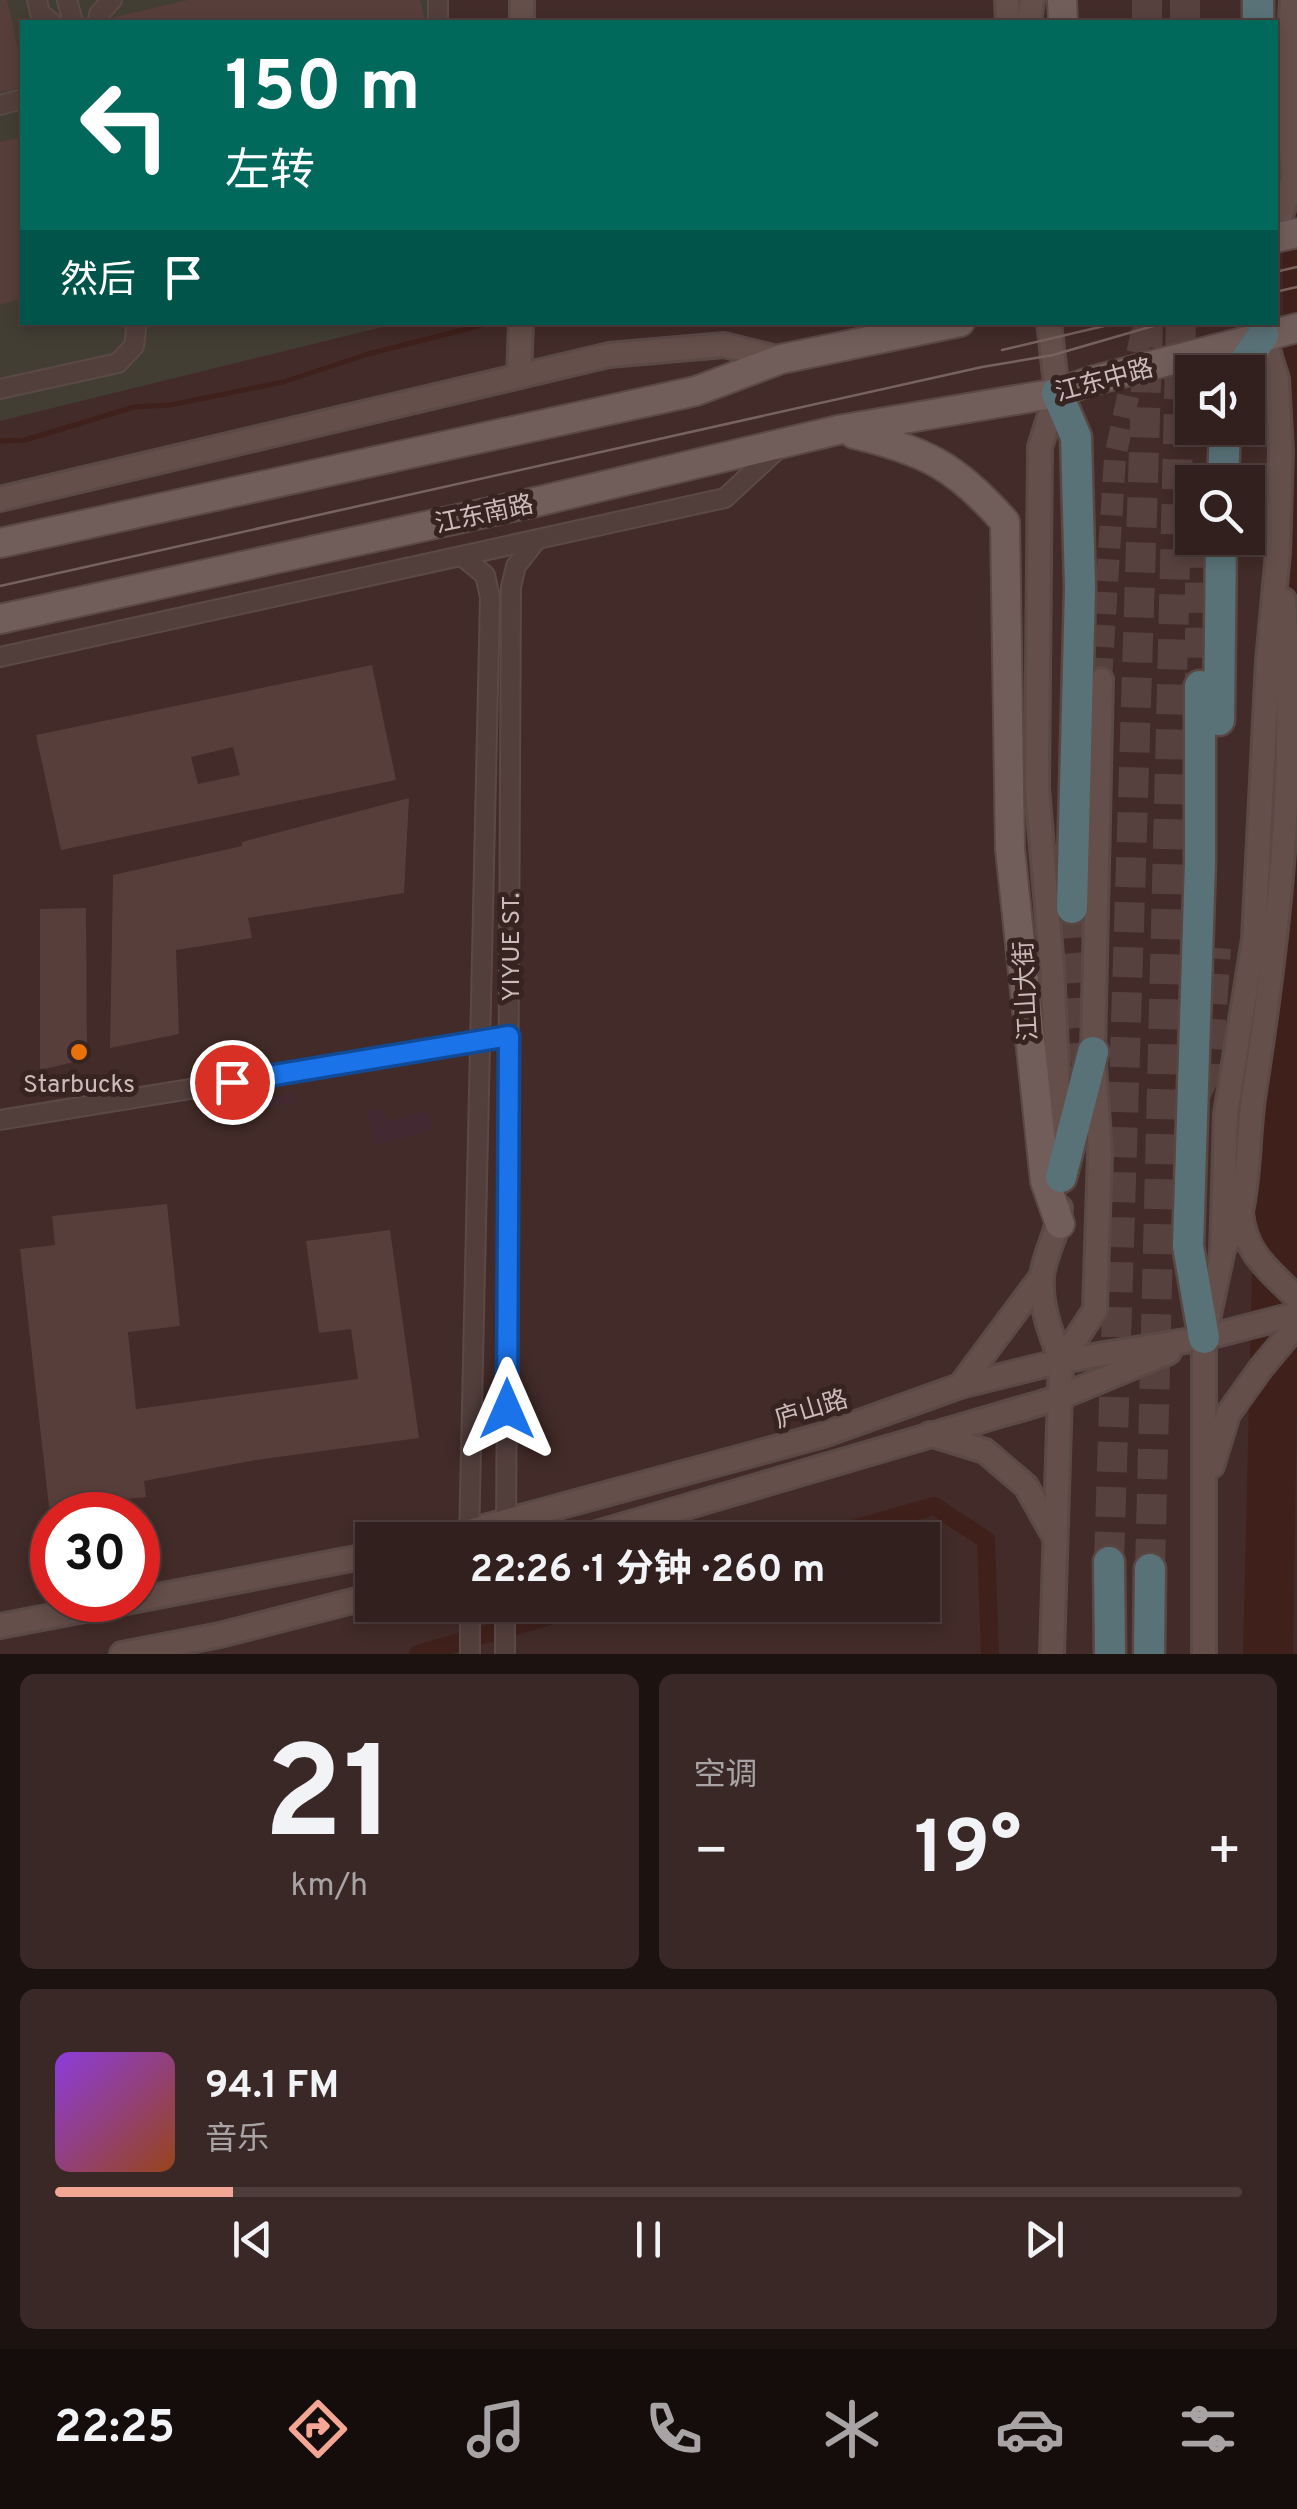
<!DOCTYPE html>
<html lang="zh">
<meta charset="utf-8">
<style>
:root{--surface:#32201e;--page:#3a2827;--text:#f1f3f6;--muted:#a8a3a4;--line:#4d3e3c;--accent:#f4a695}
body{margin:0;font-family:Overpass,"Noto Sans SC",sans-serif;background:var(--page);color:var(--text);height:100vh;display:flex;flex-direction:column;font-size:38px;white-space:nowrap}
*{box-sizing:border-box;margin:0}
p{font-size:32px;color:var(--muted)}
.icon{flex:none;width:55px;height:55px;fill:none;stroke:currentColor;stroke-width:2;stroke-linecap:round;stroke-linejoin:round}
.map{position:relative;height:1654px;overflow:hidden}
.drawer{display:flex;flex-direction:column;gap:20px;padding:20px;background:#1c1210;flex:1}
.drawer>*{flex:none}
.top-card{position:absolute;left:20px;top:20px;width:1258px;height:305px;border-radius:0px;box-shadow:0 5px 15px #0003,0 0 0 2px var(--line);background:#00695c;color:#fff;overflow:hidden}
.tools{position:absolute;left:1175px;top:355px;display:grid;gap:20px}
.tools a{display:grid;place-items:center;width:90px;height:90px;border-radius:0px;background:var(--surface);box-shadow:0 5px 15px #0003,0 0 0 2px var(--line);font-size:50px}
.speed{position:absolute;left:30px;top:1492px;display:flex;gap:20px;font-size:50px;font-weight:700;text-align:center}
.speed>*{display:grid;place-content:center;width:130px;height:130px;border-radius:50%;background:var(--surface);box-shadow:0 5px 15px #0003,0 0 0 2px var(--line);line-height:1}
.speed .limit{border:15px solid #d22;background:#fff;color:#111}
.pin{position:absolute;display:grid;place-items:center;width:85px;height:85px;color:#fff;margin:-42px;border:5px solid #fff;border-radius:50%;box-shadow:0 2px 10px #0007}
.me{position:absolute;width:110px;margin:-55px;rotate:0deg;stroke-linejoin:round;filter:drop-shadow(0 0 8px #0008)}
.turn{display:flex;align-items:center;gap:35px;height:210px;padding:0 40px;font-size:45px}
.turn .icon{width:130px;height:130px;stroke-width:2.5}
.turn b{display:block;font-size:70px;line-height:85px}
.then{display:flex;align-items:center;height:95px;padding:0 40px;background:#0003;gap:20px;font-size:38px}
.big{font-size:75px;font-weight:700;line-height:1.1}
.drawer .widget{flex:1;display:flex;flex-direction:column;justify-content:center;gap:15px;min-width:0;padding:0 35px;border-radius:15px;background:var(--page)}
.drawer .dial{align-items:center;gap:0}
.dial b{font-size:130px;line-height:1}
.song{display:flex;align-items:center;gap:30px}
.cover{width:120px;height:120px;border-radius:15px;background:linear-gradient(135deg,hsl(270 70% 55%),hsl(20 70% 35%))}
.played{height:10px;border-radius:5px;background:linear-gradient(90deg,var(--accent) 15%,var(--line) 15%)}
.keys{display:flex;justify-content:space-around;direction:ltr}
.heat{display:flex;justify-content:space-between;align-items:center;font-size:55px;direction:ltr}
.drawer .tiles{flex:1;display:grid;gap:20px;grid-template-columns:1fr 1fr}
.widget:last-child{grid-column:span 2}
.trip{position:absolute;left:355px;top:1522px;width:585px;height:100px;border-radius:0px;background:var(--surface);box-shadow:0 5px 15px #0003,0 0 0 2px var(--line);font-weight:700;line-height:100px;text-align:center}
.dock{display:flex;height:160px;justify-content:space-around;align-items:center;background:#140d0c;color:var(--muted)}
.dock .icon{width:70px;height:70px}
.dock .active{color:var(--accent)}
.dock b{font-size:45px;color:var(--text)}
.map>svg:first-child{display:block}
.medical{fill:#433e34}
.green{fill:#432a32}
.water{fill:#40201b}
.lines{fill:none;stroke-linecap:round;stroke-linejoin:round}
.stream{stroke:#40201b;stroke-width:5}
.canal{stroke:#40201b;stroke-width:18}
.building{fill:#573e3a;fill-rule:evenodd}
.secondary-tunnel{stroke:#57413e;stroke-width:22;stroke-dasharray:22 11;stroke-linecap:butt}
.highway-tunnel{stroke:#57413e;stroke-width:30;stroke-dasharray:30 15;stroke-linecap:butt}
.street-casing{stroke:#5b4946;stroke-width:22}
.secondary-casing{stroke:#5b4946;stroke-width:28}
.primary-casing{stroke:#5b4946;stroke-width:32}
.highway-casing{stroke:#594744;stroke-width:35}
.street{stroke:#523f3c;stroke-width:18}
.secondary{stroke:#644f4a;stroke-width:22}
.primary{stroke:#715e5a;stroke-width:28}
.highway{stroke:#597277;stroke-width:30}
.tram{stroke:#78625e;stroke-width:2.5}
.route-casing{stroke:#114b97;stroke-width:25}
.route{stroke:#1a73e8;stroke-width:18}
.food-dot{fill:#e8710a;stroke:#372421;stroke-width:4}
.labels{text-anchor:middle;stroke-width:10;stroke-linejoin:round;paint-order:stroke}
.street-label{font-size:25px;fill:#cbbcb9;stroke:#372421}
.poi-label{font-size:25px;fill:#cbbcb9;stroke:#372421}
</style>
<div class="map">
<svg width="1297" height="1654" viewBox="0 0 1297 1654">
<rect width="100%" height="100%" fill="#422b28"/>
<polygon class="medical" points="0,0 436,0 439,22 22,22 22,322 399,323 0,421"/>
<g class="green">
<polygon points="295,1093 296,1102 253,1110 251,1101"/>
<polygon points="382,1108 389,1121 428,1111 433,1130 375,1145 367,1111"/>
</g>
<polygon class="water" points="1281,0 1297,0 1297,1402 1293,1654 1243,1654 1261,899 1284,401"/>
<g class="lines">
<polyline class="stream" points="0,441 25,440 134,407 170,405 283,382 368,354 494,322"/>
<g class="canal">
<polyline points="815,1540 934,1506 986,1540 990,1654"/>
<polyline points="418,1654 588,1605"/>
</g>
</g>
<g class="building">
<polygon points="0,0 7,0 22,67 22,87 0,92"/>
<polygon points="188,0 420,0 426,22 115,22 114,17"/>
<polygon points="22,137 22,298 0,305 0,142"/>
<path d="M372,665L396,780L61,850L36,735ZM233,747L240,775L198,784L191,757Z"/>
<polygon points="409,798 404,893 248,918 252,938 176,950 179,1034 110,1048 113,875 242,846 242,842"/>
<polygon points="86,908 87,1059 40,1070 40,909"/>
<polygon points="167,1204 180,1326 128,1332 136,1409 358,1379 351,1329 319,1333 306,1241 390,1230 419,1438 256,1460 144,1481 146,1497 49,1507 20,1249 55,1245 52,1216"/>
</g>
<g class="lines">
<polyline class="secondary-tunnel" points="1101,680 1115,457 1144,322"/>
<g class="highway-tunnel">
<polyline points="1147,0 1147,22"/>
<polyline points="1185,0 1185,22"/>
<polyline points="1197,538 1200,553 1200,686"/>
<polyline points="1072,908 1082,1048 1094,1082"/>
<polyline points="1197,1091 1208,1069 1216,948"/>
<polyline points="1109,1562 1148,322"/>
<polyline points="1150,1569 1181,322"/>
</g>
<defs>
<g id="street">
<polyline points="37,0 40,13 51,22"/>
<polyline points="67,0 73,22"/>
<polyline points="438,0 438,22"/>
<polyline points="98,22 99,14 112,0"/>
<polyline points="0,105 22,99"/>
<polyline points="0,389 118,363 134,346 137,322"/>
<polyline points="464,558 485,575 490,597 469,1540"/>
<polyline points="0,657 725,498 781,446"/>
<polyline points="0,1120 509,1037"/>
<polyline points="506,1540 511,587 516,566 535,542"/>
<polyline points="470,1605 470,1654"/>
<polyline points="505,1654 505,1605"/>
</g>
<g id="secondary">
<polyline points="522,0 522,22"/>
<polyline points="1007,0 1008,22"/>
<polyline points="1029,22 1032,0"/>
<polyline points="1275,234 1293,178 1287,96 1292,0"/>
<polyline points="1049,322 1057,393 1040,447 1037,788 1052,967 1061,1152"/>
<polyline points="519,376 521,322"/>
<polyline points="0,499 609,355 724,345 781,359"/>
<path d="M1241,1213C1245,1254 1269,1270 1297,1298"/>
<path d="M1225,1246C1230,1235 1238,1223 1241,1211C1249,1176 1248,1134 1253,1098C1279,932 1297,768 1284,600"/>
<polyline points="1061,1361 1095,1310 1100,1152 1093,1052 1101,680"/>
<polyline points="960,1386 1042,1276"/>
<polyline points="930,1434 985,1451 1026,1486 1053,1534"/>
<polyline points="1212,1466 1228,1414 1261,1368 1297,1325"/>
<polyline points="436,1540 823,1435 960,1386 1061,1361 1204,1338 1297,1314"/>
<polyline points="573,1540 1058,1398 1169,1352"/>
<polyline points="0,1626 372,1555"/>
<polyline points="122,1654 220,1635 372,1596"/>
<path d="M1052,1654L1061,1361C1051,1334 1040,1306 1042,1277C1044,1253 1059,1233 1060,1208"/>
<polyline points="1204,1654 1204,1338 1222,1254 1226,1114 1254,939 1268,661 1278,553 1281,451 1277,379 1263,335 1264,325"/>
</g>
<g id="primary">
<polyline points="1062,0 1063,22"/>
<polyline points="1275,238 1297,233"/>
<path d="M854,434C925,451 956,466 1005,522L1010,849L1045,1181L1060,1224"/>
<polyline points="0,543 696,391 781,359 960,322"/>
<polyline points="0,619 540,501 838,430 1057,393 1091,381 1297,328"/>
</g>
<g id="highway">
<polyline points="1258,0 1258,22"/>
<polyline points="1238,372 1263,335"/>
<polyline points="1057,393 1076,437 1080,588 1072,908"/>
<polyline points="1223,482 1225,428"/>
<polyline points="1200,686 1200,862 1188,1246 1204,1338"/>
<polyline points="1219,720 1221,538"/>
<polyline points="1061,1177 1093,1052"/>
<polyline points="1109,1562 1110,1654"/>
<polyline points="1149,1654 1150,1569"/>
</g>
</defs>
<use href="#street" class="street-casing"/>
<use href="#secondary" class="secondary-casing"/>
<use href="#primary" class="primary-casing"/>
<use href="#highway" class="highway-casing"/>
<use href="#street" class="street"/>
<use href="#secondary" class="secondary"/>
<use href="#primary" class="primary"/>
<use href="#highway" class="highway"/>
<g class="tram">
<polyline points="1275,272 1297,267"/>
<polyline points="1275,292 1297,287"/>
<polyline points="1002,350 1104,326"/>
<polyline points="0,586 982,367 1053,355 1167,322"/>
</g>
</g>
<g class="lines">
<defs>
<polyline id="route" points="232,1082 509,1036 507,1409"/>
</defs>
<use href="#route" class="route-casing"/>
<use href="#route" class="route"/>
</g>
<circle class="food-dot" cx="79" cy="1052" r="10"/>
<g class="labels">
<g class="street-label">
<text transform="translate(1104 379) rotate(-15)" y="9">江东中路</text>
<text transform="translate(484 513) rotate(-12)" y="9">江东南路</text>
<text transform="translate(510 947) rotate(-90)" y="9">YIYUE ST.</text>
<text transform="translate(1025 991) rotate(-93)" y="9">江山大街</text>
<text transform="translate(811 1408) rotate(-17)" y="9">庐山路</text>
</g>
<g class="poi-label">
<text x="79" y="1092">Starbucks</text>
</g>
</g>
</svg>
<div class="tools">
<a><svg class="icon" aria-label="sound" viewBox="0 0 24 24"><path d="M4 9h4l5-4v14l-5-4H4zM17 9q2 3 0 6"/></svg></a>
<a><svg class="icon" aria-label="search" viewBox="0 0 24 24"><circle cx="10" cy="10" r="6"/><path d="M15 15l6 6"/></svg></a>
</div>
<div class="speed"><div class="limit">30</div></div>
<div class="pin" style="left:232px;top:1082px;background:#d93025"><svg class="icon" aria-label="arrive" viewBox="0 0 24 24"><path d="M6 21V4h12l-3 4 3 4H6"/></svg></div>
<svg class="me" style="left:507px;top:1409px" viewBox="-20 -20 40 40"><path d="M0-17L14 15 0 8-14 15z" fill="#1a73e8" stroke="#fff" stroke-width="4"/></svg>
<div class="trip">22:26 · 1 分钟 · 260 m</div>
<div class="top-card">
<div class="turn"><svg class="icon" aria-label="left" viewBox="0 0 24 24"><path d="M17 20v-9H6M10 6l-5 5 5 5"/></svg><div><b>150 m</b>左转</div></div>
<div class="then">然后<svg class="icon" aria-label="arrive" viewBox="0 0 24 24"><path d="M6 21V4h12l-3 4 3 4H6"/></svg></div>
</div>
</div>
<section class="drawer">
<div class="tiles">
<div class="widget dial"><b>21</b><p>km/h</p></div>
<div class="widget"><p>空调</p>
<div class="heat"><a>−</a><b class="big">19°</b><a>+</a></div>
</div>
<div class="widget">
<div class="song"><i class="cover"></i><div><b>94.1 FM</b><p>音乐</p></div></div>
<div class="played"></div>
<div class="keys"><svg class="icon" aria-label="previous" viewBox="0 0 24 24"><path d="M18 5L8 12l10 7zM5 5v14"/></svg><svg class="icon" aria-label="pause" viewBox="0 0 24 24"><path d="M8 5v14M16 5v14"/></svg><svg class="icon" aria-label="next" viewBox="0 0 24 24"><path d="M6 5l10 7-10 7zM19 5v14"/></svg></div>
</div>
</div>
</section>
<nav class="dock">
<b>22:25</b>
<svg class="icon active" aria-label="directions" viewBox="0 0 24 24"><path d="M12 3l9 9-9 9-9-9zM9 14v-3h6M13 9l2 2-2 2"/></svg>
<svg class="icon" aria-label="music" viewBox="0 0 24 24"><path d="M9 18V5l10-2v13"/><circle cx="6" cy="18" r="3"/><circle cx="16" cy="16" r="3"/></svg>
<svg class="icon" aria-label="phone" viewBox="0 0 24 24"><path d="M5 4h4l2 5-3 2q2 4 5 5l2-3 5 2v4C11 20 4 13 5 4z"/></svg>
<svg class="icon" aria-label="climate" viewBox="0 0 24 24"><path d="M12 3v18M4 7l16 10M4 17L20 7"/></svg>
<svg class="icon" aria-label="car" viewBox="0 0 24 24"><path d="M5 17H2v-5l4-1 3-4h7l3 4 3 1v5h-3M9 17h6M6 11h13"/><circle cx="7" cy="17" r="2"/><circle cx="17" cy="17" r="2"/></svg>
<svg class="icon" aria-label="filters" viewBox="0 0 24 24"><path d="M4 7h16M4 17h16"/><circle cx="9" cy="7" r="2"/><circle cx="15" cy="17" r="2"/></svg>
</nav>
